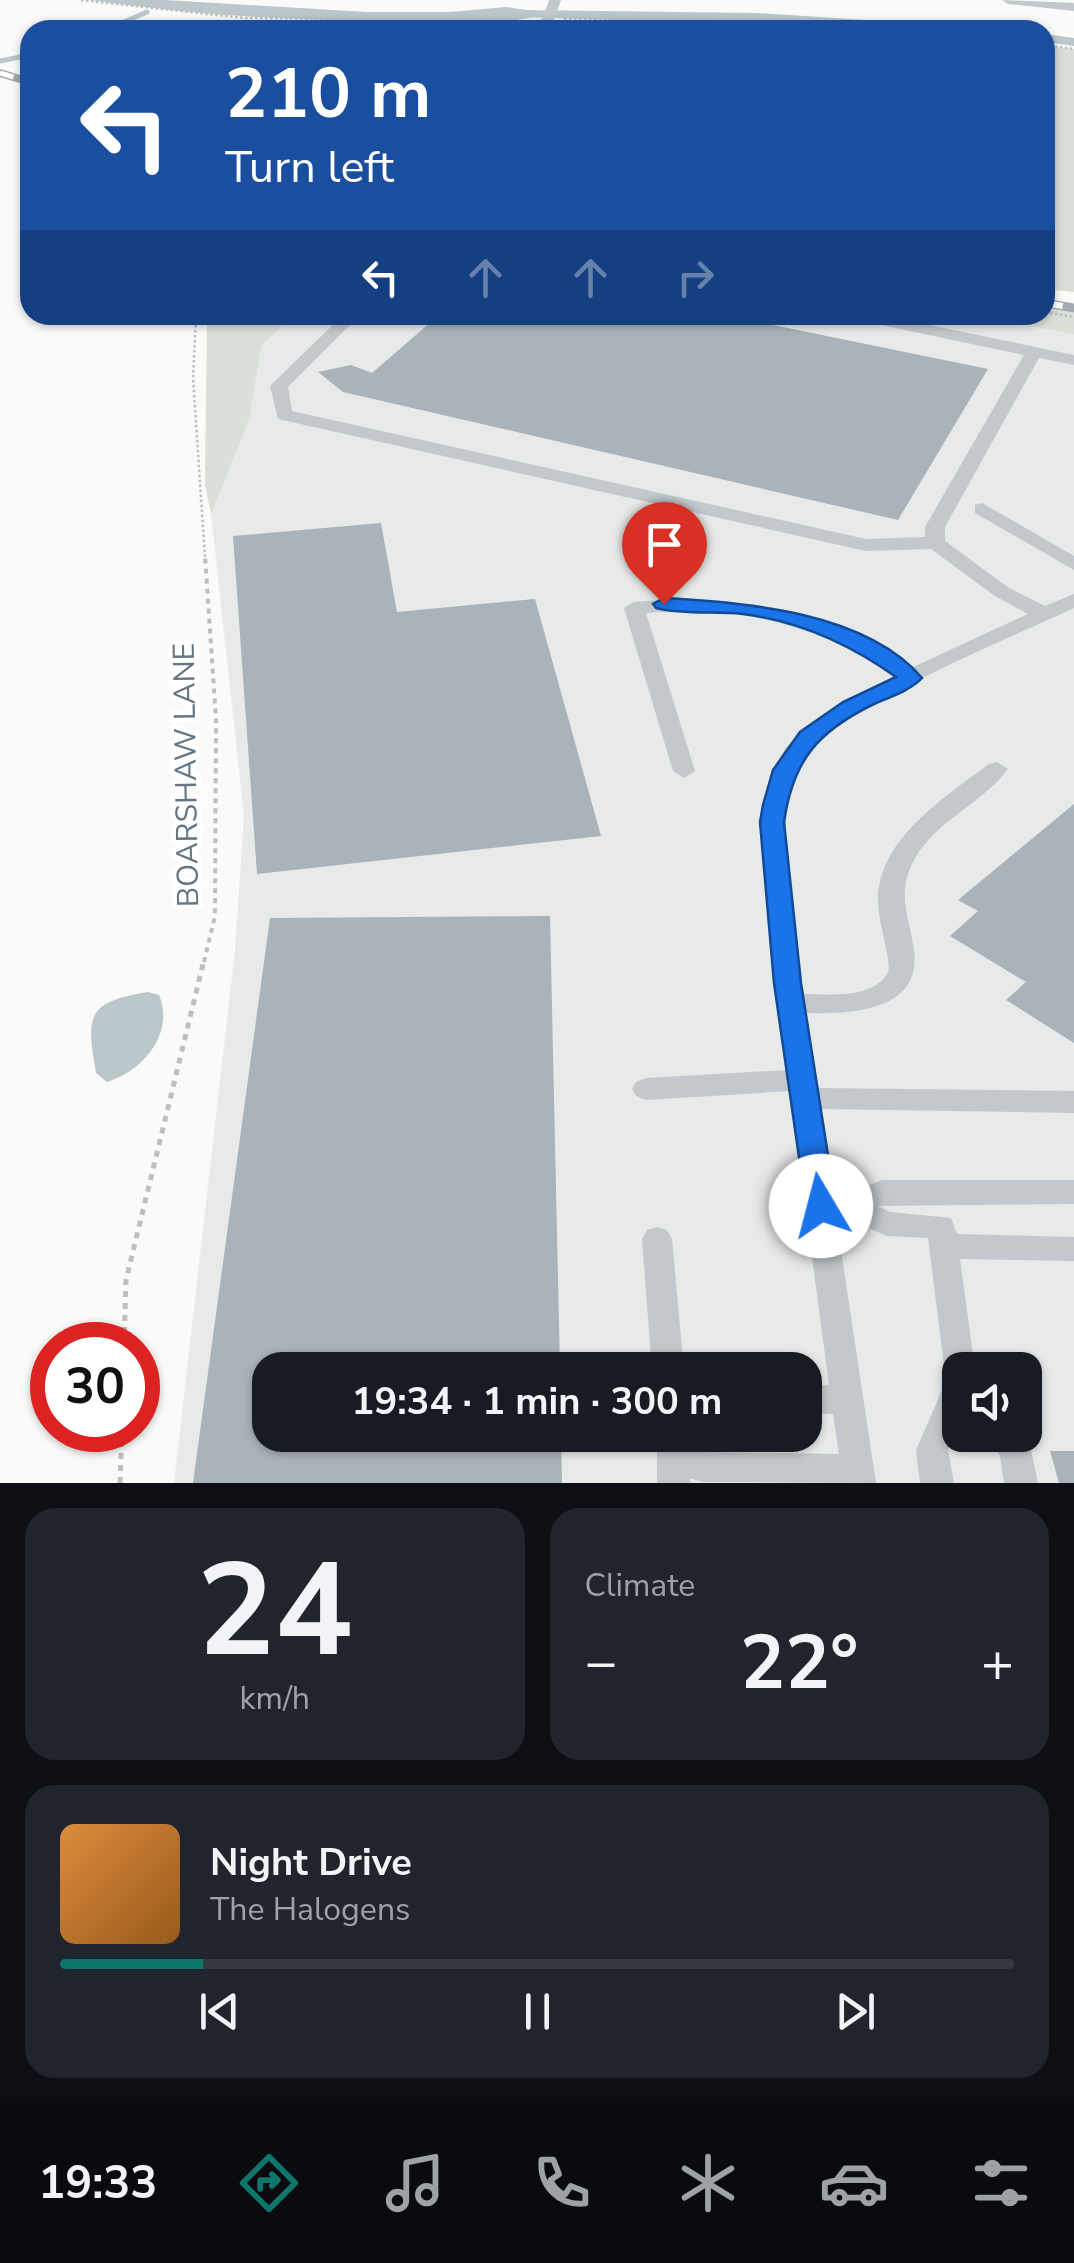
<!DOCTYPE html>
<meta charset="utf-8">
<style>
:root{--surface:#171b24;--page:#20242c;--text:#f1f3f6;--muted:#9ea1a6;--line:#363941;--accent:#0f766e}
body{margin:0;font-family:"Nunito Sans",sans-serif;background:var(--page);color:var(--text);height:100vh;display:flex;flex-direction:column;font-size:38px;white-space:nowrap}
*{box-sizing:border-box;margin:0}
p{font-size:32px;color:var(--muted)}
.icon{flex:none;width:55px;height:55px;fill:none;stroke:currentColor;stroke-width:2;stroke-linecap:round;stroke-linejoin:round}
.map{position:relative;height:1483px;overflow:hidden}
.side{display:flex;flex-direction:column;gap:25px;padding:25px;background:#0d0f14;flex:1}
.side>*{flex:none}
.banner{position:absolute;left:20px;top:20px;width:1035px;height:305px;border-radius:30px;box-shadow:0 2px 8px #0004;background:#1a4fa0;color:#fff;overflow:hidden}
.buttons{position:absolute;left:942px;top:1352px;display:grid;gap:20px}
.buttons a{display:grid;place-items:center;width:100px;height:100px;border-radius:20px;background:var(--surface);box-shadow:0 2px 8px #0004;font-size:50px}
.speed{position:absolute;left:30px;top:1322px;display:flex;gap:20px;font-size:50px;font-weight:700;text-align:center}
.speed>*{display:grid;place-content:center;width:130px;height:130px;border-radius:50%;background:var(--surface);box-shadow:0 2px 8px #0004;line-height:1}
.speed .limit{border:15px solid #d22;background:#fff;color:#111}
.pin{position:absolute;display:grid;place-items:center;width:85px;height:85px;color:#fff;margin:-102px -42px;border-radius:50% 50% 50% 0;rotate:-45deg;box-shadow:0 0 10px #0007}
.pin .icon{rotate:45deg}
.me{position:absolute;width:110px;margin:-55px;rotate:352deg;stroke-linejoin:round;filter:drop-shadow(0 0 8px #0008)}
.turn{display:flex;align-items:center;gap:35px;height:210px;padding:0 40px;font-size:45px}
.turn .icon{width:130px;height:130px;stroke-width:2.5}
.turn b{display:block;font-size:70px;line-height:85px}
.lanes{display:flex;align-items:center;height:95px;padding:0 40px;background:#0003;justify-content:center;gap:50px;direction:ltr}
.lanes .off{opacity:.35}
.big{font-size:75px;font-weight:700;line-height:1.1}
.side .tile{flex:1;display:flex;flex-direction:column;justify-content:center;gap:15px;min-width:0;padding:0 35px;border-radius:30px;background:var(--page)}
.side .dial{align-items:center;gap:0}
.dial b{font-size:130px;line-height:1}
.song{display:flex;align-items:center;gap:30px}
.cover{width:120px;height:120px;border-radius:15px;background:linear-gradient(135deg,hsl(30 70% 55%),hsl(30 70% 35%))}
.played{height:10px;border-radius:5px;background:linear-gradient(90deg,var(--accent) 15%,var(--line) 15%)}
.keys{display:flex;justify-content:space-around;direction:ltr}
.heat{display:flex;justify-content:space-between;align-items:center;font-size:55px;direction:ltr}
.side .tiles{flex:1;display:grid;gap:25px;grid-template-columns:1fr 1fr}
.tile:last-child{grid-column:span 2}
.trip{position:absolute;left:252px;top:1352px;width:570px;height:100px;border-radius:30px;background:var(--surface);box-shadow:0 2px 8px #0004;font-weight:700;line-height:100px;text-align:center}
.tab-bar{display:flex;height:160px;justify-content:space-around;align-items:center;background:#090b0e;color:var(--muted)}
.tab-bar .icon{width:70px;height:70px}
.tab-bar .on{color:var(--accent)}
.tab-bar b{font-size:45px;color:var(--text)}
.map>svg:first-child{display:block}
.built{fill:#e8e9e9;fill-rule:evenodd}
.green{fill:#dadfd7}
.water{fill:#bbc7cb}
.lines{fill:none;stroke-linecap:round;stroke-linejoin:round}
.stream{stroke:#bbc7cb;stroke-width:5}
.canal{fill:#bbc7cb;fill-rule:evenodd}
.building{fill:#aab3b9}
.path-far2{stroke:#bbbfc2;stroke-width:2.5;stroke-dasharray:2.5 2.5;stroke-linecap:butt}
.path-far1{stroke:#bbbfc2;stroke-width:4;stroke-dasharray:5 5;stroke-linecap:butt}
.path{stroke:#bbbfc2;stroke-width:5;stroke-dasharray:6 6;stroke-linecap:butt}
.minor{fill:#c3c8cc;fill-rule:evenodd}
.rail-far1-casing{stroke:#a2aab0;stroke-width:8}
.rail-casing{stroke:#a2aab0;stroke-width:9}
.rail-far1{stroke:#fff;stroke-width:5;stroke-dasharray:14;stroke-linecap:butt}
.rail{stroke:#fff;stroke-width:6;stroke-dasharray:18;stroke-linecap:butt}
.route{fill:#1a73e8;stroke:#114b97;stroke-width:2.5}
.labels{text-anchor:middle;stroke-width:10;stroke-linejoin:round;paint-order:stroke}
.street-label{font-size:30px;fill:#657683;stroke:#fff}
</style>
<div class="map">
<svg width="1074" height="1483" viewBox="0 0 1074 1483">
<rect width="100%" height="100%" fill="#fafaf8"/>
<path class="built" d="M282,315H1043L1074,321V1483H174L235,950L244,815L211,514L246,348ZM270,1370H805V1435H270ZM960,1370H1025V1435H960Z"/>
<g class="green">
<polygon points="1045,46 1074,49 1074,292 1045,289"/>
<polygon points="1045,308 1074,313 1074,334 972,315 1045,315"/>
<polygon points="207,315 293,315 261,346 249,419 211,514 205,485"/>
</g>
<g class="water">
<path d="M91,0H165L367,12H450L506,7L545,13C523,24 484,20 456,20C334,23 212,18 91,0Z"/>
<path d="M148,992L159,995C175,1033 143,1071 107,1082L96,1073C86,1016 86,1002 148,992Z"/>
</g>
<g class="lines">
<g class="stream">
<polyline points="105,30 147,12"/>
<polyline points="0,61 30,55"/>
</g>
<g class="canal">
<polygon points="522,10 757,13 957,26 964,30 517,17 515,14"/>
<polygon points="1045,34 1074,38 1074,46 1045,42"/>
</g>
</g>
<g class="building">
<polygon points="439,315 724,315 988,369 898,520 343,392 318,372 351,365 372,373"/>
<polygon points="381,523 397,612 535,599 601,836 257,874 233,536"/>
<polygon points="1074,804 1074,1043 1006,1000 1026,982 950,936 978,911 958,900"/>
<polygon points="550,916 560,1370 270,1370 270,1435 561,1435 562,1483 193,1483 270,918"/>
<polygon points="1050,1451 1074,1451 1074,1483 1059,1483"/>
</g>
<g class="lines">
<g class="path-far2">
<polyline points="81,0 245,18 520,20"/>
<polyline points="564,19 692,20 867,30"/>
<polyline points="1045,45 1074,49"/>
<polyline points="1045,312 1074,317"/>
<polyline points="196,315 193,378 205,558"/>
</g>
<polyline class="path-far1" points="204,962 215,916 216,719 205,555"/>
<g class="path">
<polyline points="124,1345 126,1280 204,960"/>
<polyline points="120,1483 122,1430"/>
</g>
<g class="minor">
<polygon points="549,0 561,0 553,23 539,30 524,30 543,18"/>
<polygon points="1002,0 1074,3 1074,11 1008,4"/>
<path d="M343,315H360L288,387L292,411L866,539L925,537V527L1024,355L858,320L850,315H882L1074,355V365L1039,358L945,527V541L1009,588L1045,606L1074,594V608C1015,636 823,713 798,766C772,819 794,934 803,994C831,994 875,1000 889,970C888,946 878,923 878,900C878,839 946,796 989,764L997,762L1008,769C982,804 936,820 914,860C896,894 909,916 914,950C922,1012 850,1014 805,1013L817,1088L1074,1091V1113L820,1109L832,1194H847L882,1180H1074V1204L878,1206L890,1212L951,1218L957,1234L1074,1237V1261L960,1259L975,1370H960V1422L948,1450L954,1483H920L916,1450L946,1381L928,1238L887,1236L846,1218L836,1217L876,1483L702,1482L690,1478L691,1483H657V1435H689V1444L705,1452L839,1454L833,1414H805V1386L829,1385L790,1091L646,1100L636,1096L632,1089L636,1082L646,1078L787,1070L760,823L773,770L786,747L820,717L894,676C820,624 736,605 646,613L695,771L684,778L673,771L624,608L634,602C734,593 828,611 911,668L1028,614L995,596L931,549L866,551L278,419L270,386Z"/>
<polygon points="982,503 1074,556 1074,570 975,513 975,505"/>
<polygon points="657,1227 667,1230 672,1239 684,1370 652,1370 642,1239 647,1230"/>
<polygon points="987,1435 1023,1435 1031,1450 1038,1483 1004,1483 1000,1456"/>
</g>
<defs>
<polyline id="rail-far1" points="0,73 30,82"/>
<polyline id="rail" points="1045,303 1074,308"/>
</defs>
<use href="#rail-far1" class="rail-far1-casing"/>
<use href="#rail" class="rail-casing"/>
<use href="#rail-far1" class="rail-far1"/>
<use href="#rail" class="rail"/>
</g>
<path class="route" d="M664,598C744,602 866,612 922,678C911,690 890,697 874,704C818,731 793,760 784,822L801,983L836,1206L831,1214L821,1217L811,1214L806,1206L774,983L760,822L763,805L773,770L800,732L843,702L896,677C851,645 799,621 743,614C715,611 684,615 656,608L653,604Z"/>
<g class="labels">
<g class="street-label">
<text transform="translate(186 775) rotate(-91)" y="10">BOARSHAW LANE</text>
</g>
</g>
</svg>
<div class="buttons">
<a><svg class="icon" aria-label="sound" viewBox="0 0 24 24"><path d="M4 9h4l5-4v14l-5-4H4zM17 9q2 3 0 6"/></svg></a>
</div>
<div class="speed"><div class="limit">30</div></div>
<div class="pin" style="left:664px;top:604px;background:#d93025"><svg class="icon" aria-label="arrive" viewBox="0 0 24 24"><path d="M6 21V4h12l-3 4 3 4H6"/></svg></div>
<svg class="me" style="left:821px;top:1206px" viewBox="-20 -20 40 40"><circle r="19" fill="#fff"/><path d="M0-13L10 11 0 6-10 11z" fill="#1a73e8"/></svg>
<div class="trip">19:34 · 1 min · 300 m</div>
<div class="banner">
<div class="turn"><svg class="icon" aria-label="left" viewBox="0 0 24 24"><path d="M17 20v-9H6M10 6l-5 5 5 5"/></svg><div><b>210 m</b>Turn left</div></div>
<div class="lanes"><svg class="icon" aria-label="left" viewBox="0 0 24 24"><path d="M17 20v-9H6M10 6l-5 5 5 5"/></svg><svg class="icon off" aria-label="ahead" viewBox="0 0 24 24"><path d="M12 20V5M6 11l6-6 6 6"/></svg><svg class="icon off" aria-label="ahead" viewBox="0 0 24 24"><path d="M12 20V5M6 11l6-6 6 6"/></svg><svg class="icon off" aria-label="right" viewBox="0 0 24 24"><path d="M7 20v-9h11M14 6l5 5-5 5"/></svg></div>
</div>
</div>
<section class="side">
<div class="tiles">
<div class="tile dial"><b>24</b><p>km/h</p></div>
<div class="tile"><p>Climate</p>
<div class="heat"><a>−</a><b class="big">22°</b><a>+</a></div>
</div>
<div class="tile">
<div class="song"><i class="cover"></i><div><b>Night Drive</b><p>The Halogens</p></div></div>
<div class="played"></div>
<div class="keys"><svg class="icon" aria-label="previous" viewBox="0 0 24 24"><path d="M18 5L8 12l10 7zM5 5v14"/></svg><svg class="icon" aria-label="pause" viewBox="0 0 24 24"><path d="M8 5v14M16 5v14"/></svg><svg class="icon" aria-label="next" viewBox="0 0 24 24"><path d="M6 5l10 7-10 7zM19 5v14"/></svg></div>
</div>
</div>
</section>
<nav class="tab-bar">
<b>19:33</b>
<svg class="icon on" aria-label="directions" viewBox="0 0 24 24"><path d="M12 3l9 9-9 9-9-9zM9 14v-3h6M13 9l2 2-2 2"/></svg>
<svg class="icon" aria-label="music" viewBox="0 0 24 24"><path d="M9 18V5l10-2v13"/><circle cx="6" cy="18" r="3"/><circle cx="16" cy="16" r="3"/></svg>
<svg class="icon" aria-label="phone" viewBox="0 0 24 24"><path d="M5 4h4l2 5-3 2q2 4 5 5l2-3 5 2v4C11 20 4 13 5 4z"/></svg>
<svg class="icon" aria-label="climate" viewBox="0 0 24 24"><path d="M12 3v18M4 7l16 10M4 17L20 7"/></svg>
<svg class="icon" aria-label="car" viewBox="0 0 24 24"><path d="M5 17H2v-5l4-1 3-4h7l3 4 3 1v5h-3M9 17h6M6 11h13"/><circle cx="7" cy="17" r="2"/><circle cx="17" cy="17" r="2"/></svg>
<svg class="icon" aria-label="filters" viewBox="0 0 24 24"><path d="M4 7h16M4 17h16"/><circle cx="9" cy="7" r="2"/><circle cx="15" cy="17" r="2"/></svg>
</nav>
